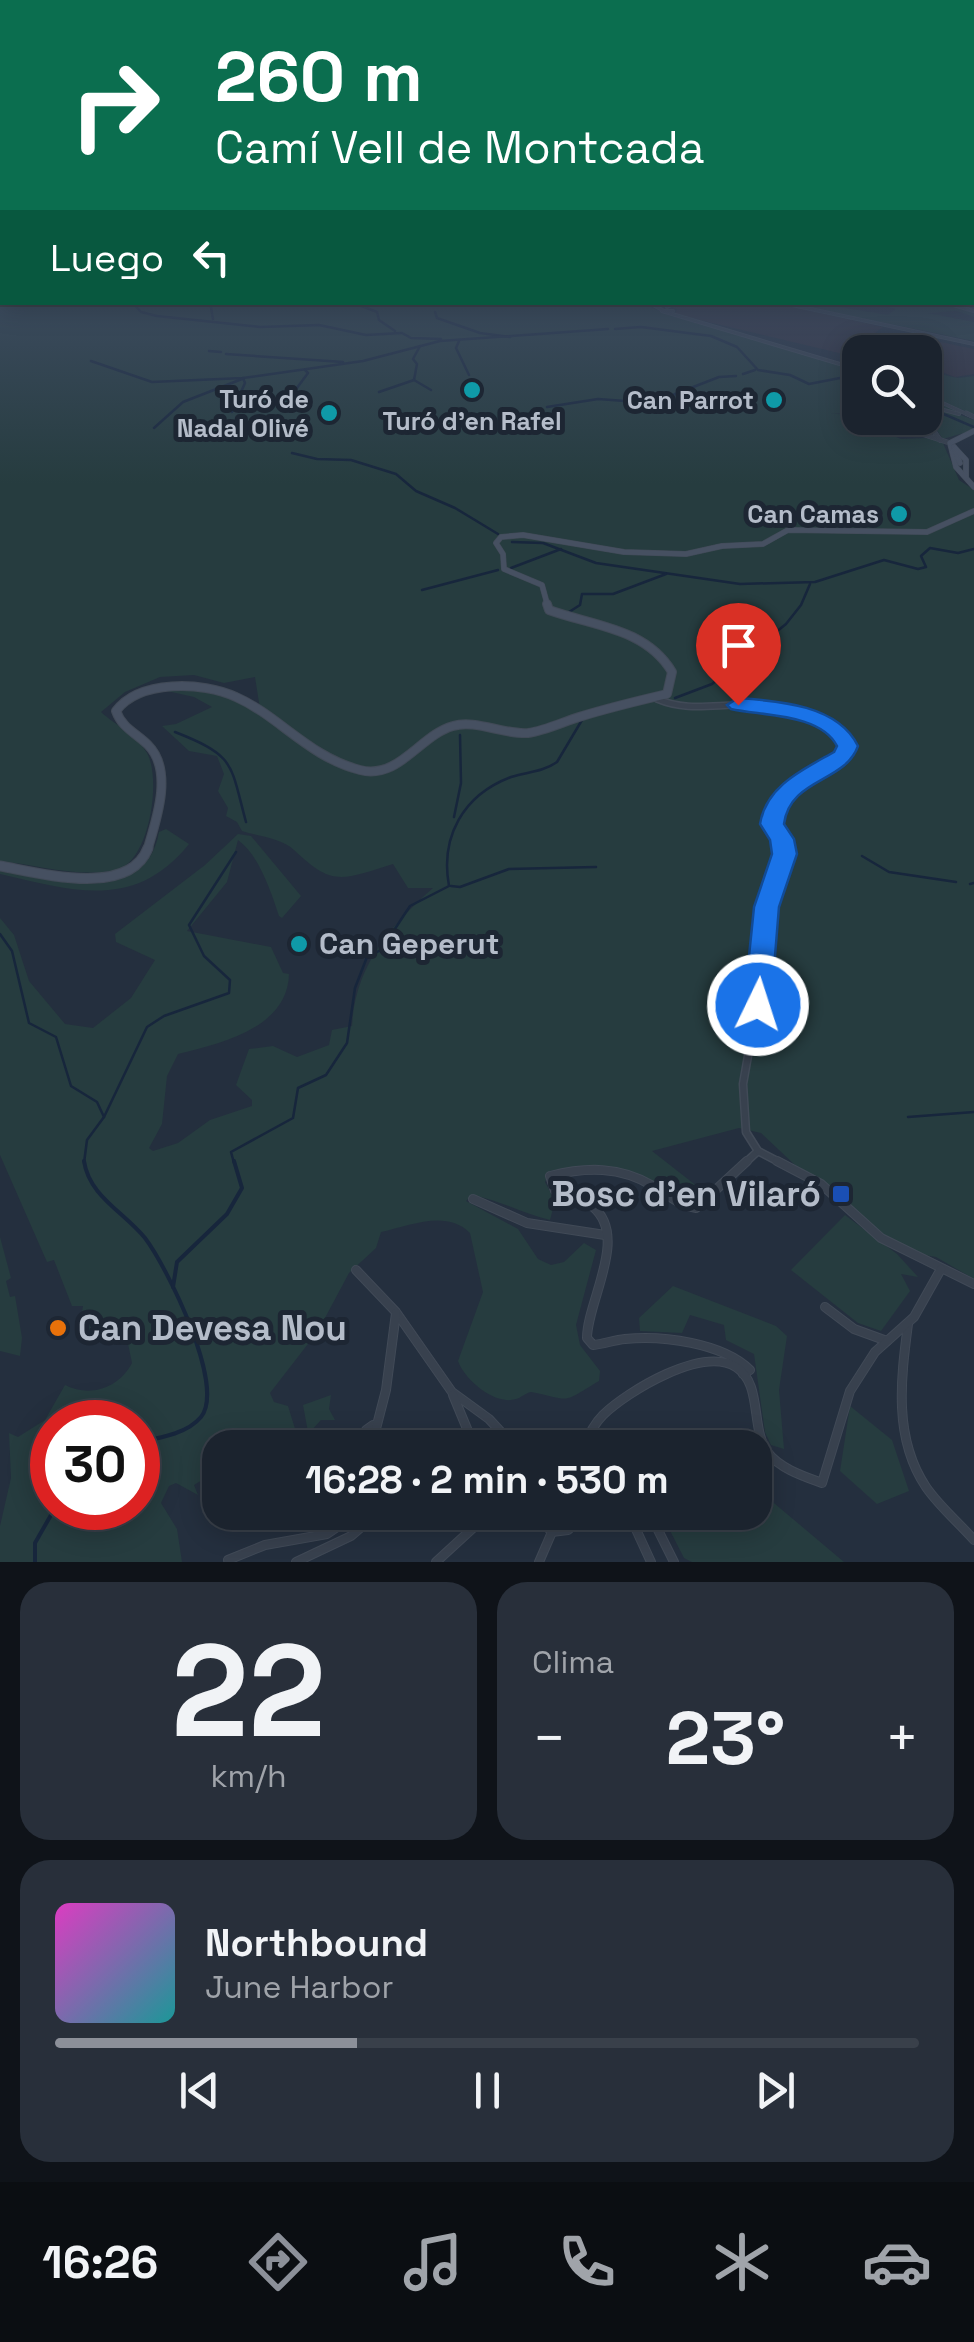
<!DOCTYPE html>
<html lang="es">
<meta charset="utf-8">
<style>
:root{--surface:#1b232e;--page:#282f3a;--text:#f1f3f6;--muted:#a0a4aa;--line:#39404a;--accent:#8c9099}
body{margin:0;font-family:"Space Grotesk",sans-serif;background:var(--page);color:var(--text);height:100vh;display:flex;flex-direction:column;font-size:38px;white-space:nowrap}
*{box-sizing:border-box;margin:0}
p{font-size:32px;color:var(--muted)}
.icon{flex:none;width:55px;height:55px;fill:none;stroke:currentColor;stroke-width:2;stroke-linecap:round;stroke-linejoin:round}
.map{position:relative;height:1562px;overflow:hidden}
.panel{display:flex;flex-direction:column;gap:20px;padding:20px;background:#0f1319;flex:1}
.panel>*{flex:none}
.guide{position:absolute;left:0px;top:0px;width:975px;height:305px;box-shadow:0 5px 25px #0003,0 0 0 2px var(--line);background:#0b6e4f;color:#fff;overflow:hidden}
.tools{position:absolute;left:842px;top:335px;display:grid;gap:20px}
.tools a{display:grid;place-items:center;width:100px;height:100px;border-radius:20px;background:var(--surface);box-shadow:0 5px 25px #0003,0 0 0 2px var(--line);font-size:50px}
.speed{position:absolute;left:30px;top:1400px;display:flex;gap:20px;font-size:50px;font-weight:700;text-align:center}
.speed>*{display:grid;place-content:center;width:130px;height:130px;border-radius:50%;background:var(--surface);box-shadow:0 5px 25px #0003,0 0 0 2px var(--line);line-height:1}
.speed .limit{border:15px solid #d22;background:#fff;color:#111}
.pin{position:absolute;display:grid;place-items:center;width:85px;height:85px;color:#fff;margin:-102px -42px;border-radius:50% 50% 50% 0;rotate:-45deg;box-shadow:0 0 10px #0007}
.pin .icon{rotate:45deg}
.me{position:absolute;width:110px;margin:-55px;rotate:4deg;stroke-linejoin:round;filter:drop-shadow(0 0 8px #0008)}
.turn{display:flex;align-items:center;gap:35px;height:210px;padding:0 50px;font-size:45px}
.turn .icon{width:130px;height:130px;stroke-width:2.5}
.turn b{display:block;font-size:70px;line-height:85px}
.then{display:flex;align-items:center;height:95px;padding:0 50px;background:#0003;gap:20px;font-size:38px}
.big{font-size:75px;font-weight:800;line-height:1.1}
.panel .tile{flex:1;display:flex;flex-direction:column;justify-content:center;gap:15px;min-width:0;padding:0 35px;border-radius:30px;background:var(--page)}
.panel .dial{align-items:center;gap:0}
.dial b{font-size:130px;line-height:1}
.song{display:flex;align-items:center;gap:30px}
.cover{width:120px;height:120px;border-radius:15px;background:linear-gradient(135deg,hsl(310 70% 55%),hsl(180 70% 35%))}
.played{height:10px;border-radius:5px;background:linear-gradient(90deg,var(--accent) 35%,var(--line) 35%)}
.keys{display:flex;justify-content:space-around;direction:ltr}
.heat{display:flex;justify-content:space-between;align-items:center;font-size:55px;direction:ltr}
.panel .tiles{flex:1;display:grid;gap:20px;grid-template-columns:1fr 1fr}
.tile:last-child{grid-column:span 2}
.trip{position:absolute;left:202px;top:1430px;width:570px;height:100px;border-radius:30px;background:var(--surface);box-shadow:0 5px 25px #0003,0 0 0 2px var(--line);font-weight:800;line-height:100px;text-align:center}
.tabs{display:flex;height:160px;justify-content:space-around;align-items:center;background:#0b0e12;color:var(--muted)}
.tabs .icon{width:70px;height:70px}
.tabs .active{color:var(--accent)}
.tabs b{font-size:45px;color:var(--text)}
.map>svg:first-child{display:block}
.medical{fill:#32303f}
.green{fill:#263c3f;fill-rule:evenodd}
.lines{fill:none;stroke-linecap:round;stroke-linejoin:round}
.stream-far1{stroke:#17263c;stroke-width:2.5}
.stream{stroke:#17263c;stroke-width:4}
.street-far4-casing{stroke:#414a57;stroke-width:4}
.street-far3-casing{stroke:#414a57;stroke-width:5}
.street-far2-casing{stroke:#414a57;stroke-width:8}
.street-far1-casing{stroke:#414a57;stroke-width:9}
.street-casing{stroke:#414a57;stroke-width:10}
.secondary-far2-casing{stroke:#414a57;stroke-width:6}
.secondary-far1-casing{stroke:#414a57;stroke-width:10}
.secondary-casing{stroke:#414a57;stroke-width:11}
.street-far4{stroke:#38414e;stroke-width:2.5}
.street-far3{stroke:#38414e;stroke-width:4}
.street-far2{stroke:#38414e;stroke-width:5}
.street-far1{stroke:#38414e;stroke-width:6}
.street{stroke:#38414e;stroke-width:8}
.secondary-far2{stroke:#465061;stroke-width:5}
.secondary-far1{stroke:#465061;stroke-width:8}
.secondary{stroke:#465061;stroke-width:9}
.route{fill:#1a73e8;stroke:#114b97;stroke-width:2.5}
.culture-dot{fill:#0f9aa8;stroke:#1d2633;stroke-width:4}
.transit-dot{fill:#1a4fb4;stroke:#1d2633;stroke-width:4}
.food-dot{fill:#e8710a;stroke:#1d2633;stroke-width:4}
.labels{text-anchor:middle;stroke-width:10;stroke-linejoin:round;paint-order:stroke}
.far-poi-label{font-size:25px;font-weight:bold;fill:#b4bcc9;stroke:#1d2633;text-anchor:end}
.poi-label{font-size:30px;font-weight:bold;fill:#b4bcc9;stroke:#1d2633;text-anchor:start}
.near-poi-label{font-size:35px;font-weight:bold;fill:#b4bcc9;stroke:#1d2633;text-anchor:end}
</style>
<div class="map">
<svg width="974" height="1562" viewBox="0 0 974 1562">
<rect width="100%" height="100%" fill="#242f3e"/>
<g class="medical">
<polygon points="679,302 775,303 883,327 854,348 869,352 860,352 860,358 675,314 677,309 671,307"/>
<polygon points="902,334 974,349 974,374 955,377 925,366 925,352 882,352"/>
</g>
<g class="green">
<path d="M0,266L2,302L642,303L668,315L811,354L860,372V415L831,413L867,418L870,419L863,423L901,439L929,438L943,443L959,480L974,490V508L966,512L974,513V1279L936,1257L913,1253L870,1226L839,1194L796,1166L761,1133L739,1128L652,1151L707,1194L691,1203C681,1199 673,1192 664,1187C621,1163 597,1162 550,1171L545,1182L555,1201L550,1220C523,1214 500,1200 472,1195L466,1201L518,1229L538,1259L551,1265L564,1262L584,1243L596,1250L576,1325L580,1345L600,1371L599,1381C559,1405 573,1400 531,1392C525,1393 521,1398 516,1399C495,1406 464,1379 458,1361L483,1292L470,1233C446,1209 410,1226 381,1232L376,1248L349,1273L318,1331L270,1393L274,1402L288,1406L296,1432H308L303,1405L331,1395L329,1409L335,1420H321L309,1433L318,1447H285L263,1433L254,1447L220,1448V1469L194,1485L198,1495L176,1483L169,1486L161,1503L177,1529L182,1562H0V1526L11,1478L9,1433L18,1437L45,1420L65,1385C90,1398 119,1388 132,1363L127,1339L93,1338L81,1319L83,1306H72L54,1260L47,1262L0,1155V918L14,935L29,981L65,1024L93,1028L131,998L155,960L116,942L115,934L205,865L238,834L251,836L301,896L282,918L279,916C271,892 259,855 238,840L227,882L187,931L271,947L283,973L289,974C288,1028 220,1044 178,1054L167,1076L162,1124L149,1148L153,1151L178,1143L210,1120L252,1106V1100L236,1085L249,1049L273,1046L297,1057L329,1045L332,1030L352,1026C355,966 390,926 433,888H408L393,864C341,880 333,887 294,850C282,838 257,836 242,831L237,822L226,816L228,808L218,791L224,774L217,756L189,751L162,726L176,724L212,707L194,697L158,689C192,686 229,697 260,709L255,677L224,683L194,675L160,677L125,692L101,712C115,725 138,736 147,753C162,780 149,863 116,870C78,878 38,865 0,861ZM52,1422H138V1508H52Z"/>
<polygon points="787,303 815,303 888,315 896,309 871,303 936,302 974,312 974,317 957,311 927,313 974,322 974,341"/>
<polygon points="925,371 958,378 974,376 974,415 925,394"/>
<polygon points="925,397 966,415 944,409 974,420 974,430 943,439 927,416 938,409 925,407"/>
<path d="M166,829L189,844C135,911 74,891 0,874V871C54,881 146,907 159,832Z"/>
<polygon points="845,1215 897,1254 918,1277 901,1274 910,1291 881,1331 858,1323 791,1270"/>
<polygon points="0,1237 11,1278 6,1281 10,1297 15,1296 22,1338 20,1356 0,1351"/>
<polygon points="673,1286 776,1326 787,1336 779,1390 784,1449 771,1445 765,1432 754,1354 726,1340 724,1325 690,1315 682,1333 640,1331 639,1318"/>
<polygon points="850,1406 892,1440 909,1491 877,1504 840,1471"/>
<polygon points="755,1487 844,1562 692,1562 684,1558 661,1513 755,1512"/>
</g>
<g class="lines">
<g class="stream-far1">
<polyline points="132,302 141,312 157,316 260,327 319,325 366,335 401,333"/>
<polyline points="210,302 213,319"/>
<polyline points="351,302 377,312 379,320 395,331"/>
<polyline points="435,312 437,318 480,333 510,337"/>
<polyline points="615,329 641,327 711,336 737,347 758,370 790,375 809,384 840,378 860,383"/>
<polyline points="402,333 411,338 441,339"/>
<polyline points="459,341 456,348 469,375"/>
<polyline points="420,346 413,359 417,364 414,380 431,390"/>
<polyline points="209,351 221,352"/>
<polyline points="226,354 343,362"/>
<polyline points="91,361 152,382 243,378 363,361 440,341 608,329"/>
<polyline points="743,374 755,370"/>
<polyline points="379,392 414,380"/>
<polyline points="291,396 308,373 305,370"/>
<polyline points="925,406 974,427"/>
<polyline points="547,407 598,399 652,403 719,377 736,376"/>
<polyline points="232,412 245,383 243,378"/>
<polyline points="154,428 183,402 242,379"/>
<polyline points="292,453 317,459 351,460 396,474 416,491 455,508 498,534"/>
<polyline points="512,542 543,543 596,563 740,584 815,582 884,560 918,569 926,567 921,556 930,548 958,553 974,549"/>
<polyline points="511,568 561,549"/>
<polyline points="422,590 498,570"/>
<polyline points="569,612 580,605 582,594 613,594 666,574"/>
<polyline points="675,698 712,684 786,624 801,605 810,584"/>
<path d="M175,732C236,756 230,763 246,822"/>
<polyline points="454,817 461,783 460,735"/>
<polyline points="862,856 889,872 956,882"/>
<polyline points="970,884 974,883"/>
<polyline points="451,886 460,887 509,869 596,867"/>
<polyline points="0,934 12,951 29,1023 56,1037 71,1086 97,1102 104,1117 87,1140 84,1163"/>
<polyline points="104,1117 147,1027 164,1016 229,993 230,980 204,956 189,925 236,852"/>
<polyline points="908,1117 974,1112"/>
<path d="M234,1163L231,1152L293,1118L298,1088L326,1075L347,1043L355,988L367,957L381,950L410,906L449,886C440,837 463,795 511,777C527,772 543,772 557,762L582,720"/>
</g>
<g class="stream">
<path d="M84,1161C89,1196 124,1212 145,1238C167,1267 226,1386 201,1417C187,1434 159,1438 138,1442"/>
<polyline points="173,1287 177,1262 227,1214 242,1188 234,1161"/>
<polyline points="35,1562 35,1543 55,1508"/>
</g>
<defs>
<g id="street-far4">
<polyline points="648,302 664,311 673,311"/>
<polyline points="778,302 974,344"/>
<polyline points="943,302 974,311"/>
<polyline points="667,307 676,302"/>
<polyline points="662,311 860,370"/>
<polyline points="925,395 971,416"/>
<polyline points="925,416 940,409 959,414"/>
</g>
<g id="street-far3">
<polyline points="966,413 974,417"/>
<polyline points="925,416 931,413"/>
<polyline points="873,418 950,443"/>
<polyline points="925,418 940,440"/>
</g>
<path id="street-far2" d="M657,699C683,710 706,706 734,705C773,704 811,713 844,736C846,768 788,786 772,815L783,851"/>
<g id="street-far1">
<polyline points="745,1163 758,1151"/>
<polyline points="781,1163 758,1151 746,1132 743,1084 757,1005 766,907 783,848"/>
</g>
<g id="street">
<polyline points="777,1161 821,1184 881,1238 974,1284"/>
<polyline points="473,1199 527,1223 605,1235"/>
<polyline points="356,1270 396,1312 452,1392 489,1419 516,1448"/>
<polyline points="825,1307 854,1329 887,1341"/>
<path d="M908,1324C901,1378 893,1438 926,1487C939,1506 958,1522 974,1540"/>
<path d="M743,1374L750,1370C723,1343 662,1335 625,1339C614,1340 604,1344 593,1345L587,1338C587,1301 630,1236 592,1206C582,1198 567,1196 555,1191L550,1176C586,1167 620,1166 653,1186C668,1194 679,1206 696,1208L747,1161"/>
<polyline points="453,1395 475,1448"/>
<polyline points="359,1448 366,1430 373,1425"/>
<polyline points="371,1448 386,1390 396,1313"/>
<path d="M583,1448C588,1436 594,1424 603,1415C628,1391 702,1346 736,1367C763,1384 750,1429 768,1453C781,1469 803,1476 822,1483L850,1391L875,1352L914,1317L941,1269"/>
<polyline points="547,1512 547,1527 552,1532 568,1530 588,1512"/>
<polyline points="628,1512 651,1562"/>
<polyline points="649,1512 674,1562"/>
<polyline points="228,1560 265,1545 327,1534 359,1512"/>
<polyline points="296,1562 351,1536 379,1512"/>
<polyline points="436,1562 473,1528 482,1512"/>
<polyline points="539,1562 552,1532"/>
</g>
<g id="secondary-far2">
<polyline points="950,443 956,467 974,487"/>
<polyline points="950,443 974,431"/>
<polyline points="954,447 960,463"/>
<polyline points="954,447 966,460 966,477"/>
<polyline points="548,607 542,585 504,569 503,554 496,543 501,537 523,535 624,552 686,554 722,546 763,544 788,530 927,532 974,511"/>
</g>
<path id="secondary-far1" d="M147,851C156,821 174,771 148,745C136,733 122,728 116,711C139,680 202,681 236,697C279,716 309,757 360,770C399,780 420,735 453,726C475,719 504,735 528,733C544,731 563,722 579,717C608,708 637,701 667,694L672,672C646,628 593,626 549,610L547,604"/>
<path id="secondary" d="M0,866C40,873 129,898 148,848"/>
</defs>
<use href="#street-far4" class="street-far4-casing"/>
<use href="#street-far3" class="street-far3-casing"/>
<use href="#street-far2" class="street-far2-casing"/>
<use href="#street-far1" class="street-far1-casing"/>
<use href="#street" class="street-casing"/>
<use href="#secondary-far2" class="secondary-far2-casing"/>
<use href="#secondary-far1" class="secondary-far1-casing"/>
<use href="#secondary" class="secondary-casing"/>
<use href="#street-far4" class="street-far4"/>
<use href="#street-far3" class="street-far3"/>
<use href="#street-far2" class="street-far2"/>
<use href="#street-far1" class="street-far1"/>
<use href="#street" class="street"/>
<use href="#secondary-far2" class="secondary-far2"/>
<use href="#secondary-far1" class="secondary-far1"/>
<use href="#secondary" class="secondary"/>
</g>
<linearGradient id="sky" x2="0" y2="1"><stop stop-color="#141a22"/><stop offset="0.55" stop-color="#3f4d63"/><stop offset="1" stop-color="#3f4d63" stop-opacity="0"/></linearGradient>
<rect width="974" height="484" fill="url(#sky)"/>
<path class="route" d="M738,698C779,701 838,705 858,746C845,783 790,778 784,824L794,839L797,854L779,907L771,1005L767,1013L758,1016L748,1013L744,1005L754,907L772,854L770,840L760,824C766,786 802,770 834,752L837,746C820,713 761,716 731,709L727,705Z"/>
<g class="culture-dot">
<circle cx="472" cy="390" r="10"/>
<circle cx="774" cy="400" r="10"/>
<circle cx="329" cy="413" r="10"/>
<circle cx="899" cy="514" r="10"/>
<circle cx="299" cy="944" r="10"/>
</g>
<rect class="transit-dot" x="831" y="1184" width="20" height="20" rx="5"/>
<circle class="food-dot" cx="58" cy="1328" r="10"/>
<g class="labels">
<g class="far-poi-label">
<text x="309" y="408">Turó de<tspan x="309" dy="29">Nadal Olivé</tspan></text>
<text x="754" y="409">Can Parrot</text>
<text x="472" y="430" text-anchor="middle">Turó d'en Rafel</text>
<text x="879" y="523">Can Camas</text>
</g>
<g class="poi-label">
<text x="319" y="954">Can Geperut</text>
</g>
<g class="near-poi-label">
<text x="821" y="1206">Bosc d'en Vilaró</text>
<text x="78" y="1340" text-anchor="start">Can Devesa Nou</text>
</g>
</g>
</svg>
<div class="tools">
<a><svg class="icon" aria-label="search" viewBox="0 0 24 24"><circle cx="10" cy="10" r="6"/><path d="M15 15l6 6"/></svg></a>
</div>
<div class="speed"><div class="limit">30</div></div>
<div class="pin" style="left:738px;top:705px;background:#d93025"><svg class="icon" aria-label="arrive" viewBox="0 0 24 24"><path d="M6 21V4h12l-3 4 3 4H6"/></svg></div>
<svg class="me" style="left:758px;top:1005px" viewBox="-20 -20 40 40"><circle r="17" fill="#1a73e8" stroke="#fff" stroke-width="3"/><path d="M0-11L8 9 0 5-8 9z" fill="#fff"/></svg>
<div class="trip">16:28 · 2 min · 530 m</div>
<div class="guide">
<div class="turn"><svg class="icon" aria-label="right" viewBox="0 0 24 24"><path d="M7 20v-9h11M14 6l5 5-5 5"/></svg><div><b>260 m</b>Camí Vell de Montcada</div></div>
<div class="then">Luego<svg class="icon" aria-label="left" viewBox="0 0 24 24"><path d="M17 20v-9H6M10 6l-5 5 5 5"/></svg></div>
</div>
</div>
<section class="panel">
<div class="tiles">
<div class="tile dial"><b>22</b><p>km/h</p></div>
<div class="tile"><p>Clima</p>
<div class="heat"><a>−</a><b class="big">23°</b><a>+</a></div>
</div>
<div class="tile">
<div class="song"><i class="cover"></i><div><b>Northbound</b><p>June Harbor</p></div></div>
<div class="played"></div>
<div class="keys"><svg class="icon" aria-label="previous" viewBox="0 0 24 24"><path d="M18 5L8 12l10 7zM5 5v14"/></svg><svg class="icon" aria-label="pause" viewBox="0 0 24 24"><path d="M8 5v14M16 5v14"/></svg><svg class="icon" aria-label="next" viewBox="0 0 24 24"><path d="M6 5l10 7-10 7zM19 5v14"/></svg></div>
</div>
</div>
</section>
<nav class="tabs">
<b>16:26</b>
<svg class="icon active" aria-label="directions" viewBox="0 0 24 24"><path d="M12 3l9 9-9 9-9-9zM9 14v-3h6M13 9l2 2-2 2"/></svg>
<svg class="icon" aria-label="music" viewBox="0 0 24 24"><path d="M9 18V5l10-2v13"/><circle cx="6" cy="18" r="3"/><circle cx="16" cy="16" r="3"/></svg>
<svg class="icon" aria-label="phone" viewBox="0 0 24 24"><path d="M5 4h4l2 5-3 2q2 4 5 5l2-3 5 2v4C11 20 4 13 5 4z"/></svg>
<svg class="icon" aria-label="climate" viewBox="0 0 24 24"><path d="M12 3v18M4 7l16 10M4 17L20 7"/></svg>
<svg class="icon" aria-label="car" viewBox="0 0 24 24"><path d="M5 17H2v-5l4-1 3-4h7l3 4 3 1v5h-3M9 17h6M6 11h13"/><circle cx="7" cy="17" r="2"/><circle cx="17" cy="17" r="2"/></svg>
</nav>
